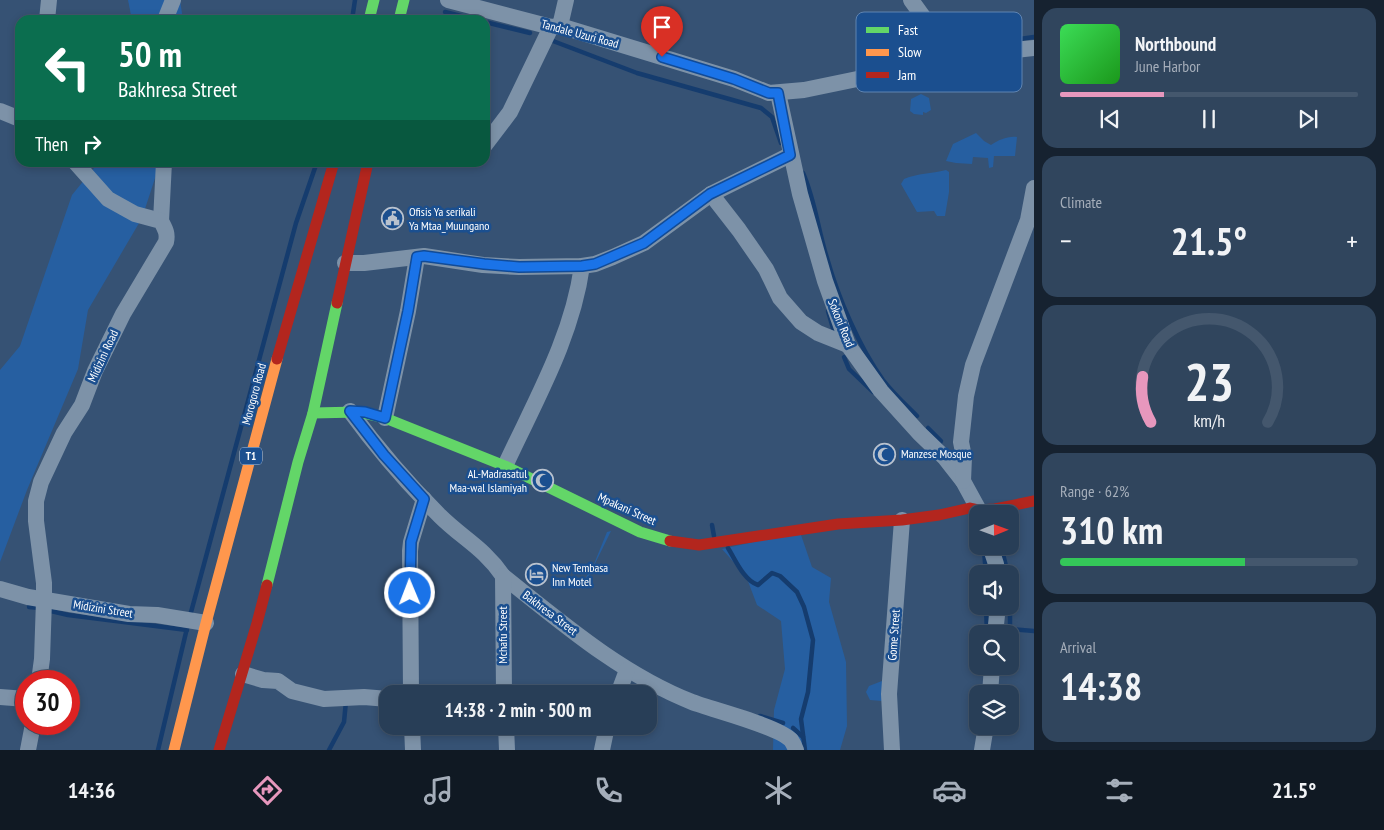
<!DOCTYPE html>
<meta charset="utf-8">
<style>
:root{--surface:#283e57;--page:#30455d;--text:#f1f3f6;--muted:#a5aeba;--line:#44576d;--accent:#e797bd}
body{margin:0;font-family:"PT Sans Narrow",sans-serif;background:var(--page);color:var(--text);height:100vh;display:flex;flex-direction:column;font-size:19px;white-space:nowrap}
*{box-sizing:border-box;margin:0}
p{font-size:16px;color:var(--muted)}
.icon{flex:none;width:28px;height:28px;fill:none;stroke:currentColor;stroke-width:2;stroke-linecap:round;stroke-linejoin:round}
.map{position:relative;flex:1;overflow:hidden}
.side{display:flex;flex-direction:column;gap:8px;padding:8px;background:#162230;width:350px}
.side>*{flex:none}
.guide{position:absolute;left:15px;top:15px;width:475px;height:152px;border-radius:15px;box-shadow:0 2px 8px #0003,0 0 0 1px var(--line);background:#0b6e4f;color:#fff;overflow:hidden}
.needle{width:32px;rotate:89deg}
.controls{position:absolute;left:969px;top:505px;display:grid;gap:10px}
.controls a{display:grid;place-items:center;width:50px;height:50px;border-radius:10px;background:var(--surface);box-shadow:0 2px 8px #0003,0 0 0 1px var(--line);font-size:25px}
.speed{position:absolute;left:15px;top:670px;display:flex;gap:10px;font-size:25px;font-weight:700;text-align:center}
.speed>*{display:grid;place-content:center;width:65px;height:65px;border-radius:50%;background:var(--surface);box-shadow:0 2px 8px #0003,0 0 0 1px var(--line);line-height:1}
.speed .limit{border:8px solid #d22;background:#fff;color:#111}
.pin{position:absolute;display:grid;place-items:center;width:42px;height:42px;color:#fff;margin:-51px -21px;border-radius:50% 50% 50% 0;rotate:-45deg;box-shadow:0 0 5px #0007}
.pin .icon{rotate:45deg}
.me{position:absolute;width:55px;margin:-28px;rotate:359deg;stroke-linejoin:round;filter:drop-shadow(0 0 4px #0008)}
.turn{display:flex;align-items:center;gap:18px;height:105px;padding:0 20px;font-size:22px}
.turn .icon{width:65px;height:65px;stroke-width:2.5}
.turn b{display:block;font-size:35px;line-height:42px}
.then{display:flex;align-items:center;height:48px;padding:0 20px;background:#0003;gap:10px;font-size:19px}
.big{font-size:38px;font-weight:700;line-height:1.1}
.side .card{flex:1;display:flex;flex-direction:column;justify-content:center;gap:8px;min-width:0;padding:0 18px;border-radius:15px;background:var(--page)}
.side .dial{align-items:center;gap:0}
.dial svg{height:130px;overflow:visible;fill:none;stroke:var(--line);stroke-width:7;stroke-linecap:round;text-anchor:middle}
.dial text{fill:var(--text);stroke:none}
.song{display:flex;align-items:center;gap:15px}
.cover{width:60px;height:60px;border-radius:8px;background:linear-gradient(135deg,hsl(130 70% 55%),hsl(120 70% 35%))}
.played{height:5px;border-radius:2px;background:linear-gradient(90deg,var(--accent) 35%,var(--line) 35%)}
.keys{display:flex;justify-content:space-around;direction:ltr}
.heat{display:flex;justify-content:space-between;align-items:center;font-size:28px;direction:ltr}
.charge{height:8px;border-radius:4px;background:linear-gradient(90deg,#34c759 62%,var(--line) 0)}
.trip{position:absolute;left:379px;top:685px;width:278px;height:50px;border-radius:15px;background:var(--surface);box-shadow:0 2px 8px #0003,0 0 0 1px var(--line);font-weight:700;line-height:50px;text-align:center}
.dock{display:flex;height:80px;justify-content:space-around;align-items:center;background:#101923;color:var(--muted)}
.dock .icon{width:35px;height:35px}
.dock .on{color:var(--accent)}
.dock b{font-size:22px;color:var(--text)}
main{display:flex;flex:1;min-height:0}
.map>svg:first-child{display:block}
.green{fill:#265fa1}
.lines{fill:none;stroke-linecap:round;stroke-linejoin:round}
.stream{stroke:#153c6e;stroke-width:4.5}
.street{stroke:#7d92a8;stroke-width:16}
.fast{stroke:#63d668;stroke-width:11}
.slow{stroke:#ff974d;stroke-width:11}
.jam{stroke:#b3261e;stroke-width:11}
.route-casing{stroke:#114b97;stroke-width:12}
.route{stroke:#1a73e8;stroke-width:9}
.labels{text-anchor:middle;stroke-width:5;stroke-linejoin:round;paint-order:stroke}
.shield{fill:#1b4f8f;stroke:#bbcadd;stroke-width:1}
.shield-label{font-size:11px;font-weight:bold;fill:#fff}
.street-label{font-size:12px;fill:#fff;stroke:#1b4f8f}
.poi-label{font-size:12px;fill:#fff;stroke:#1b4f8f;text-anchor:start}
.key{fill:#1b4f8f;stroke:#5f84b1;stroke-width:1}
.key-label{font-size:14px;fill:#fff}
</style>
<main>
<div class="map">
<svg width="1034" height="750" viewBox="0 0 1034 750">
<rect width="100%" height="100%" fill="#365274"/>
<g class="green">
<polygon points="128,0 180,0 183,20 132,20"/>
<polygon points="921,94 929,98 931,110 926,113 923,112 923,115 914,114 910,111 911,99"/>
<path d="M976,133L984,141L991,145C999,140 1007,136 1017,137L1015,156H994L993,167L989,168L988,158L973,157L972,164L956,163L946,161L953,144Z"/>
<polygon points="98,163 160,163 142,218 88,310 78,369 27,490 0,562 0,370 20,346 72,195"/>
<path d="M946,170L949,172V192L945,216H937L934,211L917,212L901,184L904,179C918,173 931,174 946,170Z"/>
<polygon points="611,531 587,580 585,579 594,564 607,532"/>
<polygon points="800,532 812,567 831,578 829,602 846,662 847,726 840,750 773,750 774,710 785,669 781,621 757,605 746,576 722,549"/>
<polygon points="882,681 882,701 870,700 866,692 869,686"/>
</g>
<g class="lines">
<g class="stream">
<polyline points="445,12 477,20"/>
<polyline points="352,20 355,0"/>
<polyline points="485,22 530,33"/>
<polyline points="553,41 637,73 761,108 772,117 781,143"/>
<polyline points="947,49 1034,37"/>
<path d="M803,173C815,200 818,230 827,258C838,297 859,347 883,380C893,393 906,405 917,416"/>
<polyline points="828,311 835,335"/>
<polyline points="844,357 849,369 873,392"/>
<polyline points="928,428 941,441 939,444 942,447"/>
<polyline points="712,525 714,536"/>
<polyline points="1001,546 1008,574"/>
<path d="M728,548C735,559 744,581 758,585L772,573L780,576L797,592L804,607L813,640L808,692L801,719L805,750"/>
<polyline points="984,550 986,574"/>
<polyline points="1010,590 1010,629 1034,631"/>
<polyline points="986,606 987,634"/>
<polyline points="29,607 40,608"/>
<polyline points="51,611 68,615 187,630"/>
<polyline points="190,616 296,223 317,162"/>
<polyline points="760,716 783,723"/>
<polyline points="793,728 803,737"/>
<polyline points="158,750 188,624"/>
<polyline points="329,750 344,722 346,701"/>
</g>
<g class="street">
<polyline points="448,0 551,27 560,26 734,79 769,93 804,90 949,60 995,52 1034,48"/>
<polyline points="911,0 932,29 949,60"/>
<polyline points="47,20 49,0"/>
<polyline points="165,20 173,0"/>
<polyline points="560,26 566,0"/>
<polyline points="778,93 800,194 825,281 848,345 881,391 919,433 945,458 963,481 981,514"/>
<polyline points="0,111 20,119"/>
<polyline points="485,145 510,112 551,27"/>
<polyline points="711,194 739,230 766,269 780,298 801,322 818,333 848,345"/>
<polyline points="161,221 164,162"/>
<polyline points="345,263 364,263 424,256 483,265 519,267 582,266 595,264 613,257 644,243 711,194 790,155"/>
<path d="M350,411C377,448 407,483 440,516C462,538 484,548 503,576C562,623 621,674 692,702C713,710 778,726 791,740C793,743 795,747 796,750"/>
<polyline points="385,418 408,311 417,257"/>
<path d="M505,466C535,401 572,338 582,266"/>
<polyline points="963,481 964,457 961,442 966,396 973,365 1028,220 1034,188"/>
<polyline points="990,546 996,564 997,574"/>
<polyline points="503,576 504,694"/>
<polyline points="0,589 28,597 129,614 157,615 206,623"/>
<polyline points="995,634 998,606"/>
<polyline points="243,674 263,680 278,681 292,691 324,699 364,697 388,699"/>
<path d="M39,681L42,659L44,600V583L36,521V501L41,482L64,433L82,405L95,371L123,314L166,242C168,233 165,229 161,221L135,214L108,199L75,162"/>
<polyline points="411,694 410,551 411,542 424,499"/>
<polyline points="618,694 627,670"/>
<polyline points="990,694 992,666"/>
<polyline points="0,697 26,699"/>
<polyline points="412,726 413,750"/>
<polyline points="506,726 507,750"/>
<polyline points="28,750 33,724"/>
<polyline points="602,750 607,726"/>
<polyline points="892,750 889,694 902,520"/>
<polyline points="982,750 986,726"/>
</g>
<g class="fast">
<polyline points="369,20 374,0"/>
<polyline points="399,20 404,0"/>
<polyline points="313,413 358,412 385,418 505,466 640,532 670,541"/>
<polyline points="267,585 298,462 313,413 337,303"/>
</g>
<polyline class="slow" points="174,750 206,623 277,359"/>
<g class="jam">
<polyline points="337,303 368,162"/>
<polyline points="277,359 334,162"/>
<polyline points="670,541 699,545 838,524 902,520 939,515 970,508 979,510 995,509 1034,501"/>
<polyline points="219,750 257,623 267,585"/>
</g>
</g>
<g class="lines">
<defs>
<polyline id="route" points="410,593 411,542 424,499 384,455 350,411 365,412 385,418 408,311 417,257 424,256 484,264 519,267 582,266 595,264 644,243 710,194 790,155 778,93 769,93 734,79 662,57"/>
</defs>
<use href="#route" class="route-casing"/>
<use href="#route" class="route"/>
</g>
<defs>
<symbol id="civic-ring" viewBox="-11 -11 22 22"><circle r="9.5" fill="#1b4f8f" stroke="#b9c2ce" stroke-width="1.5"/><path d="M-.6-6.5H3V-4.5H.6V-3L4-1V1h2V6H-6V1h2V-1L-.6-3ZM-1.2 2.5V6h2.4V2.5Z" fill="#b9c2ce"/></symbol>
<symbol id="mosque-ring" viewBox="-11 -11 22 22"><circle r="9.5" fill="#1b4f8f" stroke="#b9c2ce" stroke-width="1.5"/><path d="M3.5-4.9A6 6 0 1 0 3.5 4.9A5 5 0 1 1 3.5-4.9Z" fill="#b9c2ce"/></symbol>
<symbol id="hotel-ring" viewBox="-11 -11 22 22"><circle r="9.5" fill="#1b4f8f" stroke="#b9c2ce" stroke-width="1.5"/><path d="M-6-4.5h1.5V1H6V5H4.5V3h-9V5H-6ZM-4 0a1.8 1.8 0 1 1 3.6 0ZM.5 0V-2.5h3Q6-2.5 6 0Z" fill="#b9c2ce"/></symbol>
</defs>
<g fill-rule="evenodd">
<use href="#civic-ring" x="380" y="206" width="25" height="25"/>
<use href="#mosque-ring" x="872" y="442" width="25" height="25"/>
<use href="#mosque-ring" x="530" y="468" width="25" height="25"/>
<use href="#hotel-ring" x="524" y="562" width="25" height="25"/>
</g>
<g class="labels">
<rect class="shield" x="240" y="447.5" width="22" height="17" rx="4"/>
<g class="shield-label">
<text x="251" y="460">T1</text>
</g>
<g class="street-label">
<text transform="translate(580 34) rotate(15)" y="4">Tandale Uzuri Road</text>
<text transform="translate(841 323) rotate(68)" y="4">Sokoni Road</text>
<text transform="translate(103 356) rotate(-65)" y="4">Midizini Road</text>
<text transform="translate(254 394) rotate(-75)" y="4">Morogoro Road</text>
<text transform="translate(627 509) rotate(24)" y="4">Mpakani Street</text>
<text transform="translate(103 609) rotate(9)" y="4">Midizini Street</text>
<text transform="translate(550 613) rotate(37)" y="4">Bakhresa Street</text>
<text transform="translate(503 635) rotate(-90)" y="4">Mchafu Street</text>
<text transform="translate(894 635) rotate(-86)" y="4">Gome Street</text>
</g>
<g class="poi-label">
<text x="409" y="216">Ofisis Ya serikali<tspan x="409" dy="14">Ya Mtaa_Muungano</tspan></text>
<text x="901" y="458">Manzese Mosque</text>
<text x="527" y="478" text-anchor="end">AL-Madrasatul<tspan x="527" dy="14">Maa-wal Islamiyah</tspan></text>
<text x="552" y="572">New Tembasa<tspan x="552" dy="14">Inn Motel</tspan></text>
</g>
</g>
<rect x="856" y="12" width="166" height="80" rx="8" class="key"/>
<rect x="866" y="27" width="23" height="6" fill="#63d668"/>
<rect x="866" y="49" width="23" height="7" fill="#ff974d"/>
<rect x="866" y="72" width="23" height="6" fill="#b3261e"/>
<g class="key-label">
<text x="898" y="35">Fast</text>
<text x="898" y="57">Slow</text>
<text x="898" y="80">Jam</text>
</g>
</svg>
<div class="controls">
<a><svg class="needle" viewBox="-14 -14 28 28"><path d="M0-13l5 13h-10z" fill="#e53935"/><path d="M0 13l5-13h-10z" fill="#a5aeba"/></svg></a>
<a><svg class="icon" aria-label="sound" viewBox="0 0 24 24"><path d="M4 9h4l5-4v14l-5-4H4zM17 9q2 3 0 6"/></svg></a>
<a><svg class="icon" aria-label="search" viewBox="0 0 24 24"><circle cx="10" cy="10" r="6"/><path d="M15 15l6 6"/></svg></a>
<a><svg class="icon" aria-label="layers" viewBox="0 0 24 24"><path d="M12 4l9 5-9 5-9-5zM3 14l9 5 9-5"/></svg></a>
</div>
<div class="speed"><div class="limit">30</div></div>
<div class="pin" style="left:662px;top:57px;background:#d93025"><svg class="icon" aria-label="arrive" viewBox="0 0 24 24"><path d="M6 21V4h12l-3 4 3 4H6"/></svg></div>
<svg class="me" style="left:410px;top:593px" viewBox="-20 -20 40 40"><circle r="17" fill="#1a73e8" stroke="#fff" stroke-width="3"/><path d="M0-11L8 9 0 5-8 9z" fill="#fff"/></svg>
<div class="trip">14:38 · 2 min · 500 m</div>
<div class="guide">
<div class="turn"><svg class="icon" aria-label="left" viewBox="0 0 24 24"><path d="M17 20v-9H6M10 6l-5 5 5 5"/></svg><div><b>50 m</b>Bakhresa Street</div></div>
<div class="then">Then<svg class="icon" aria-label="right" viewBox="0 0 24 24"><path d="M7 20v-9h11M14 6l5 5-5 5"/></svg></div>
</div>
</div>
<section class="side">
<div class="card">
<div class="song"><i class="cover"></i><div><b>Northbound</b><p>June Harbor</p></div></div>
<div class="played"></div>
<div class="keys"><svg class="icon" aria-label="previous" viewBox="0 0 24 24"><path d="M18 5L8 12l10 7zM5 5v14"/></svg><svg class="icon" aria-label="pause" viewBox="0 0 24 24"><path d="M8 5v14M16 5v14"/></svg><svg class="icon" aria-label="next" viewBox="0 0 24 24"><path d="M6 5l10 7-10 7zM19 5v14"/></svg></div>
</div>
<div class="card"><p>Climate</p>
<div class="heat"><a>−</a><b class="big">21.5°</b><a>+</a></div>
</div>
<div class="card dial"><svg viewBox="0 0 100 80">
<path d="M14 69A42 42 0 1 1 86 69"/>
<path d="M14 69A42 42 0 0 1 9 41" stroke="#e797bd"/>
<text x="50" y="56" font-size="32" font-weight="700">23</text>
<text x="50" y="72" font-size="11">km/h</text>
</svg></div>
<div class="card"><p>Range · 62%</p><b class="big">310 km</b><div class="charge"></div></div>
<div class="card"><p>Arrival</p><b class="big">14:38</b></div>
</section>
</main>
<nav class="dock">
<b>14:36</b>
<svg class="icon on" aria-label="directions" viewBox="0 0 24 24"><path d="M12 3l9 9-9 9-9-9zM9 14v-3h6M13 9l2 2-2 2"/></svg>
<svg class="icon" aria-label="music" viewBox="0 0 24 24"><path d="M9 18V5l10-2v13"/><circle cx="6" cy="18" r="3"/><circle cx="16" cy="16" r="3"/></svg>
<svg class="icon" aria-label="phone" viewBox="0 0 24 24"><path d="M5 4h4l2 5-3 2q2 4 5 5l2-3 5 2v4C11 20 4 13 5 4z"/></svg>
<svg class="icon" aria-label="climate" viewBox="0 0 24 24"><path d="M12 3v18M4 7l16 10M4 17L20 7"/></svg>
<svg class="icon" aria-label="car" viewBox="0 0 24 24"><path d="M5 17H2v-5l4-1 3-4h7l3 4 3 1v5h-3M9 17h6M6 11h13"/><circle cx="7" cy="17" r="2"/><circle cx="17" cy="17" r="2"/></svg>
<svg class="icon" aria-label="filters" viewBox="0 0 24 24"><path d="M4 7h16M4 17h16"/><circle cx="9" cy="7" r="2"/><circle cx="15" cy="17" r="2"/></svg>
<b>21.5°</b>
</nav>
